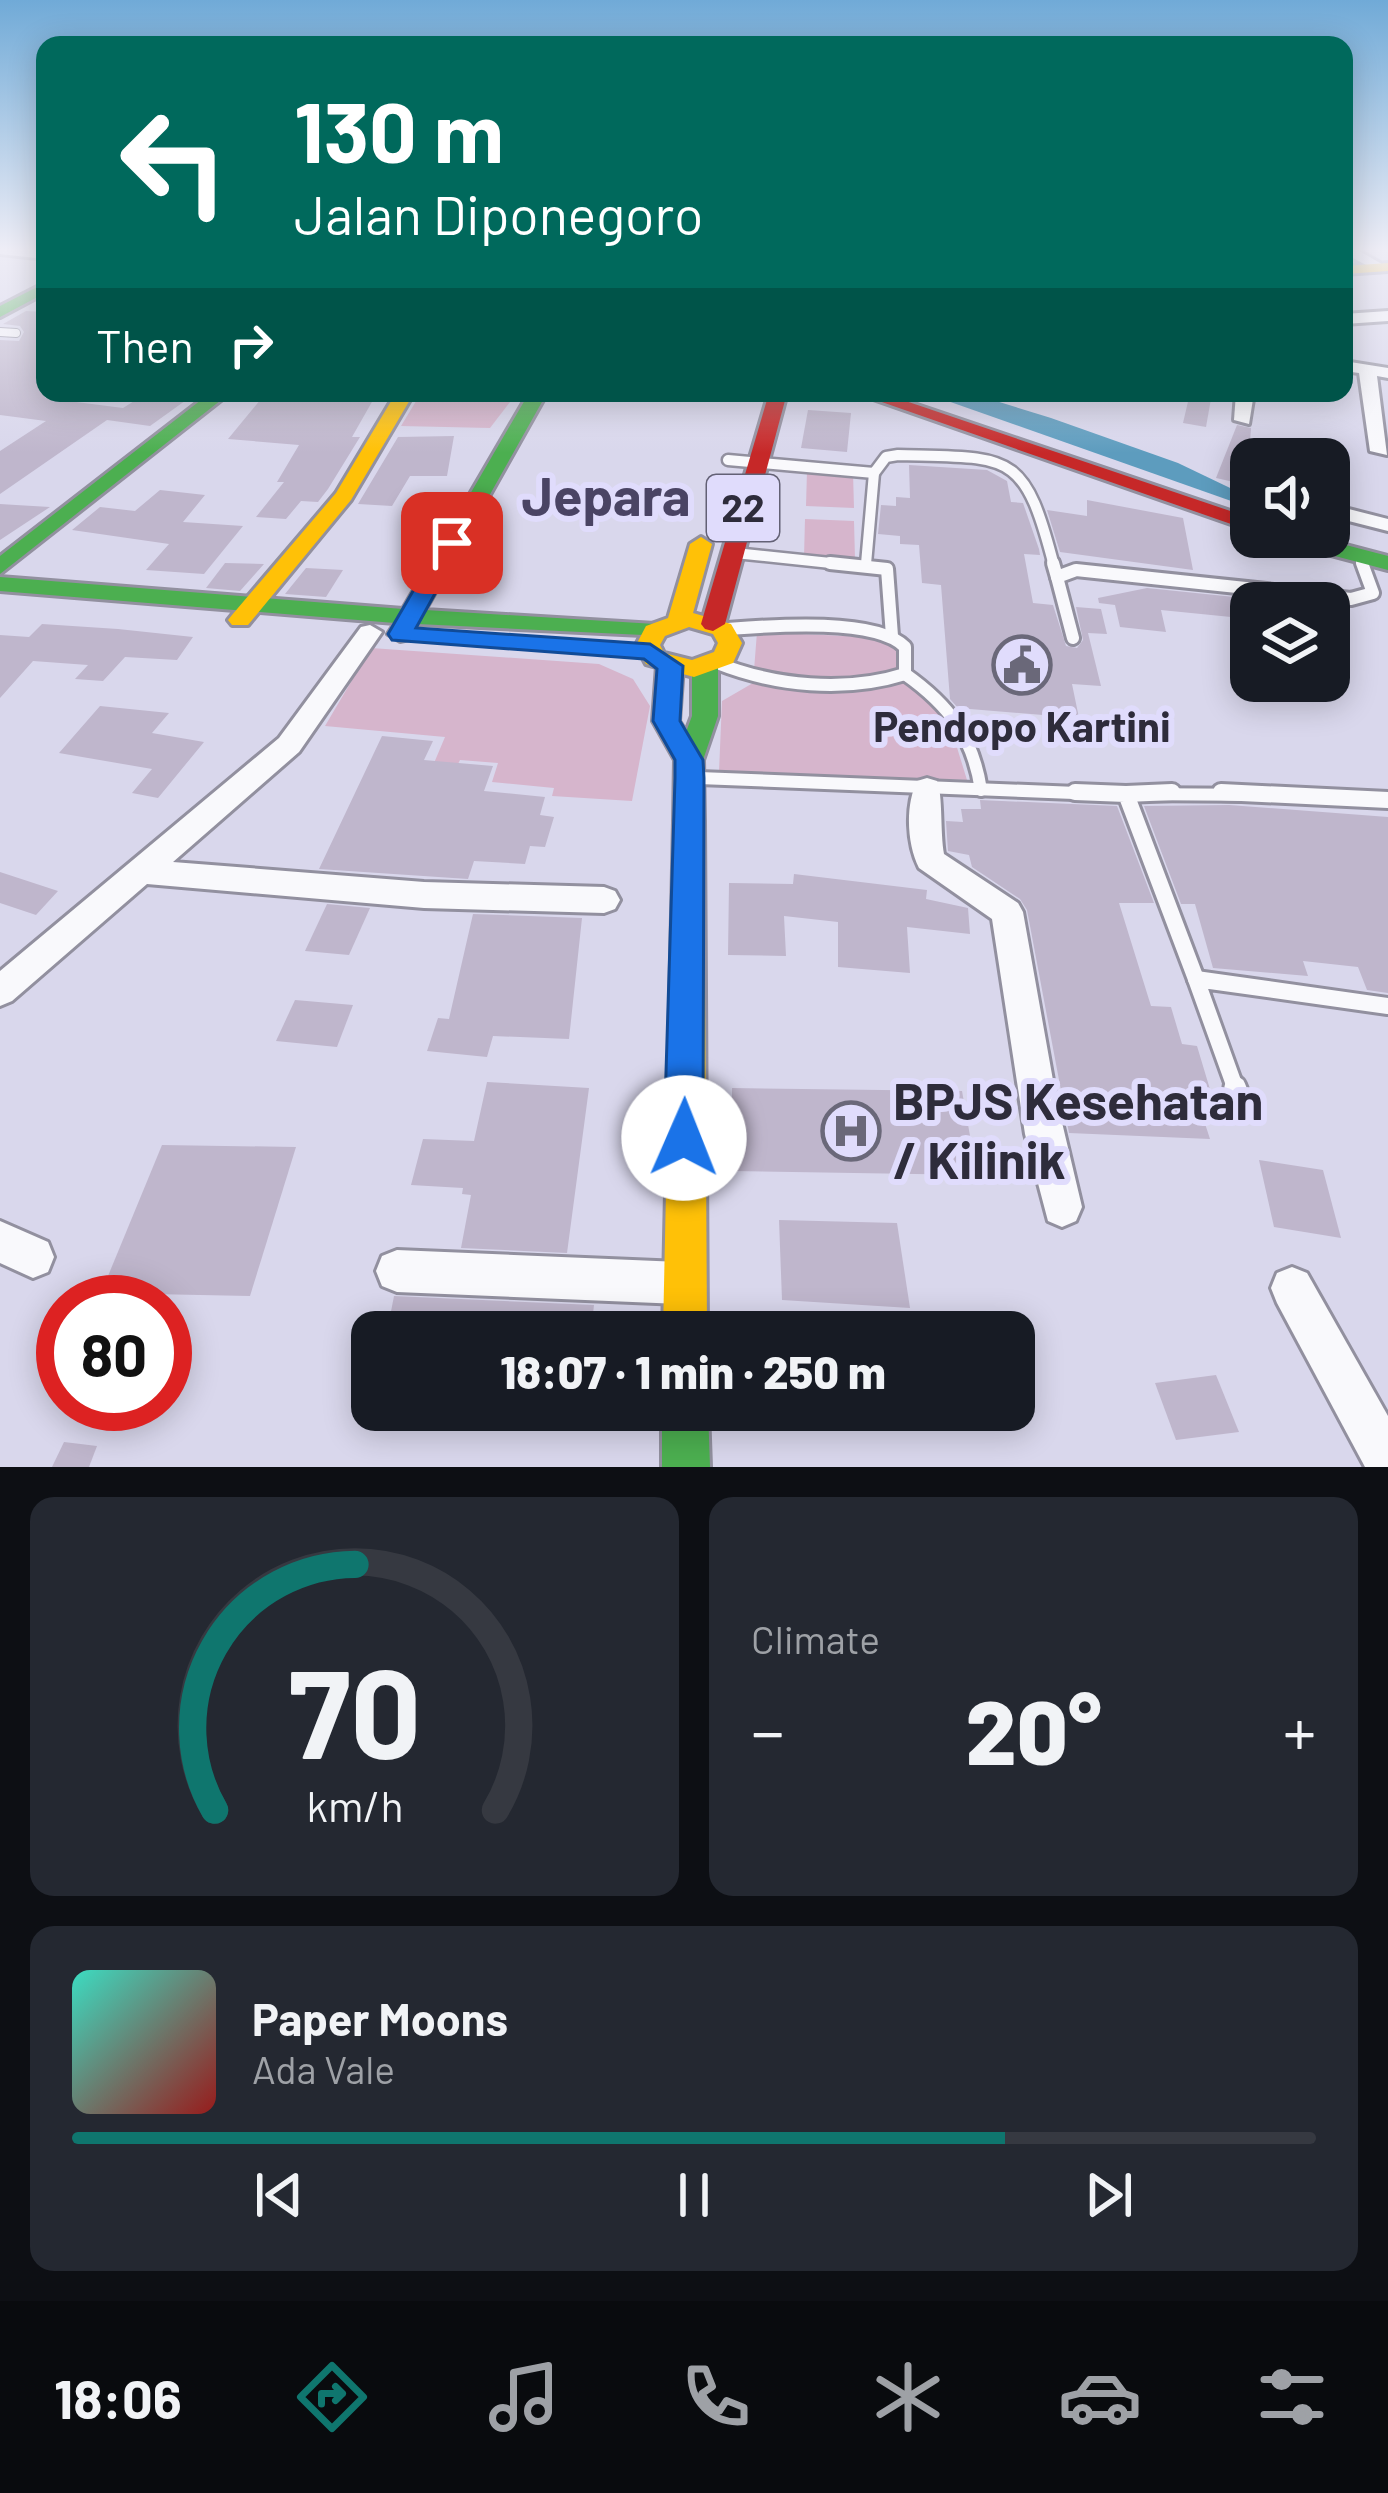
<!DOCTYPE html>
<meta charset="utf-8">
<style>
:root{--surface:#171b24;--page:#242831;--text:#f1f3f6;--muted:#9ea1a6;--line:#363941;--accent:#0f766e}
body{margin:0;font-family:Barlow,sans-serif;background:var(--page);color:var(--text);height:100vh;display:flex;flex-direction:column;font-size:45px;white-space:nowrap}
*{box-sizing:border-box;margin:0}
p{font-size:39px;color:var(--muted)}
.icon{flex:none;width:66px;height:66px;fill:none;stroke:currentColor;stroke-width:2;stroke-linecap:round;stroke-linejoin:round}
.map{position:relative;height:1467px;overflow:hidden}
.details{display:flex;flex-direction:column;gap:30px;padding:30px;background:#0d0f14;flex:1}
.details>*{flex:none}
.top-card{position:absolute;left:36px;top:36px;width:1317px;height:366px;border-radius:24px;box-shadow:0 6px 30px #0003;background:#00695c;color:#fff;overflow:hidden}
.fabs{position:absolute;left:1230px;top:438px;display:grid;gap:24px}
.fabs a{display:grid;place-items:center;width:120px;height:120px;border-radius:24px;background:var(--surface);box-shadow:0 6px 30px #0003;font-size:60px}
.speed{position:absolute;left:36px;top:1275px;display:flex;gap:24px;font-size:60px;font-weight:700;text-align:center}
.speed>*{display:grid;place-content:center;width:156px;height:156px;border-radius:50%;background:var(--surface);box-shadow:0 6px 30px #0003;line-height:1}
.speed .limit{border:18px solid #d22;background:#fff;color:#111}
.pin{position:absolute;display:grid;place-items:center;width:102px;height:102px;color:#fff;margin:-51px;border-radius:24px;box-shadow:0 6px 18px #0006}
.me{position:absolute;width:132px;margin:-66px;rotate:1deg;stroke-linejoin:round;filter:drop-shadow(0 0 9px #0008)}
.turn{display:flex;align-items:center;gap:42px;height:252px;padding:0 60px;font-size:54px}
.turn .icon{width:156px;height:156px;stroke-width:2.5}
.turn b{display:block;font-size:84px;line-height:102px}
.then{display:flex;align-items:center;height:114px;padding:0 60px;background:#0003;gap:24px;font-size:45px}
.big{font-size:90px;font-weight:800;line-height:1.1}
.details .card{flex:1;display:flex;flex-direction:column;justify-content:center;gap:18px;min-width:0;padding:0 42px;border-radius:24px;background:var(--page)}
.details .dial{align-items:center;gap:0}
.dial svg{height:312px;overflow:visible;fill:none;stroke:var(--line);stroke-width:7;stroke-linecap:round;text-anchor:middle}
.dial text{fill:var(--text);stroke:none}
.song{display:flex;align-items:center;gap:36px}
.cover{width:144px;height:144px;border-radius:18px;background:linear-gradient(135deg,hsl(170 70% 55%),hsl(0 70% 35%))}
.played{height:12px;border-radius:6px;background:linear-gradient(90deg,var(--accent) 75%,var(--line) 75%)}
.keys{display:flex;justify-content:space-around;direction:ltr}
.heat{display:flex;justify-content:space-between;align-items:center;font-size:66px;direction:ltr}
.details .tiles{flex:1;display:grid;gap:30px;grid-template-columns:1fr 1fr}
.card:last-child{grid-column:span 2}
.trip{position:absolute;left:351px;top:1311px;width:684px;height:120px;border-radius:24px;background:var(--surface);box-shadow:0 6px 30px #0003;font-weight:800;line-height:120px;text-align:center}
.dock{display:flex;height:192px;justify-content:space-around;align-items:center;background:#090b0e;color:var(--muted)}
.dock .icon{width:84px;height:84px}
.dock .selected{color:var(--accent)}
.dock b{font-size:54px;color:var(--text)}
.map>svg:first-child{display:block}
.green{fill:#d6b5cc}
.water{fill:#5d9cbe}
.building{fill:#bfb6cc}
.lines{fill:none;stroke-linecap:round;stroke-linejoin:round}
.lane-far4-casing{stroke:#92909f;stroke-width:10}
.lane-far3-casing{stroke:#92909f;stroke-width:15}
.lane-far2-casing{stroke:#92909f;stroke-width:18}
.lane-far1-casing{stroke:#92909f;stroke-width:22}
.lane-casing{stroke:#92909f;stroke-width:27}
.street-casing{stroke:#92909f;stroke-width:6}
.fast-casing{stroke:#92909f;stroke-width:6}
.slow-casing{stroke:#92909f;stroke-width:6}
.jam-casing{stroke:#92909f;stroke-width:6}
.lane-far4{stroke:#f9f9fc;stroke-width:8}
.lane-far3{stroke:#f9f9fc;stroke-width:10}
.lane-far2{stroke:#f9f9fc;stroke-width:12}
.lane-far1{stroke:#f9f9fc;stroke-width:16}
.lane{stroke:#f9f9fc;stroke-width:21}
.street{fill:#f9f9fc;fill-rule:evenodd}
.fast{fill:#4caf50;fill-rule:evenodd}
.slow{fill:#ffc107;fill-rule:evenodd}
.jam{fill:#c62828;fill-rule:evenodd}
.route{fill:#1a73e8;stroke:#114b97;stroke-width:3}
.labels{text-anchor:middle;stroke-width:12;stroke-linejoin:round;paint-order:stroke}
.shield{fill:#e0dcfc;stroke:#636175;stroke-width:3}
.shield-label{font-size:39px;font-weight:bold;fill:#2e2c3b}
.poi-label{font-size:42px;font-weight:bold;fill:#2e2c3b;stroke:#e0dcfc}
.near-poi-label{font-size:51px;font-weight:bold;fill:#2e2c3b;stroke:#e0dcfc;text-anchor:start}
.far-town-label{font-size:54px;font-weight:bold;fill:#4a4464;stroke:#e0dcfc}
</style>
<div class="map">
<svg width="1388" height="1467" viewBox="0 0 1388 1467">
<rect width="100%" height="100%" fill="#d9d7ec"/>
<g class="green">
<polygon points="421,393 517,393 490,428 401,426"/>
<polygon points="807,471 853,473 854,508 806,506"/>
<polygon points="805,519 854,521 855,559 804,557"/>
<polygon points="757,632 891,638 903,654 909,679 951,728 967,780 719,772 722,701 753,683"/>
<polygon points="371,648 599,664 633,679 650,706 632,801 552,796 554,788 492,782 498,763 460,760 451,778 429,775 445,737 325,726"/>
</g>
<polygon class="water" points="925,393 970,393 1051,418 1178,463 1251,498 1251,508"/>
<g class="building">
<polygon points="26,311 45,312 45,398 123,408 147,393 196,393 150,426 107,420 0,494 0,451 46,421 0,415 0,340 19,341 24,332 20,326 3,324"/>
<polygon points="266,393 377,393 352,437 360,437 328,489 318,502 301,501 286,519 256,517 284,482 277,482 299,445 228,439"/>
<polygon points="1190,393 1212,393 1206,427 1183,423"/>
<polygon points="808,410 851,413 847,452 801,448"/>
<polygon points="1237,425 1251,428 1247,485 1216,478"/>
<polygon points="454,436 447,476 410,476 392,506 358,504 398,437"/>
<polygon points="909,465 987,470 1007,481 1011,502 1023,503 1039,549 1040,555 1024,554 1033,603 1053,605 1066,646 1077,648 1083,640 1076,607 1101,609 1107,634 1088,633 1101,686 1072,684 1079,718 958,708 950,699 941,585 922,583 919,545 900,544 900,536 878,534 881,505 896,506 896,497 910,498"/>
<polygon points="160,490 205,495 183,522 243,526 204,574 146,570 169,544 72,530 100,507 135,511"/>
<polygon points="1087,500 1183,518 1193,570 1060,552 1047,510 1087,516"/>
<polygon points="0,504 16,505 50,507 0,540"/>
<polygon points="225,563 264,564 240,591 206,588"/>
<polygon points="306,568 343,570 326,597 285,594"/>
<polygon points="1147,588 1254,599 1255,603 1251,619 1161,610 1166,632 1120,627 1115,605 1099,603 1098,598"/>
<polygon points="42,624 118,629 193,637 177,660 125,657 103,681 75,679 88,665 33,661 0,698 0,635 29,637"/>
<polygon points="100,706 169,713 152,733 204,742 158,798 132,793 152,769 59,753"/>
<polygon points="382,736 433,741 424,760 493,766 484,791 545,797 540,815 554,817 545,847 530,846 525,864 474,861 468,879 319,869"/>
<polygon points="980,800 1117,806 1154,903 1119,903 1151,1006 1171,1007 1182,1044 1197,1046 1212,1096 1196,1096 1210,1139 1069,1133 1027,910 1020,899 972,867 969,855 948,851 946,821 963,822 961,809 981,809"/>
<polygon points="1229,805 1388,817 1388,993 1367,990 1358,967 1303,961 1308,976 1213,968 1195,904 1181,904 1144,806"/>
<polygon points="0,872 58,891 36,915 0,903"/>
<polygon points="794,874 927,890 926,899 968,908 970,934 907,927 910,973 838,967 838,922 784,916 786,956 728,955 729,883 793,884"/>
<polygon points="327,904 370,908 349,955 305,951"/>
<polygon points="473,914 582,918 569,1039 493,1036 487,1057 427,1051 438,1018 449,1019"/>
<polygon points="295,1000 353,1005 337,1047 276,1041"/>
<polygon points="487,1082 589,1088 567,1253 461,1248 471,1195 462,1194 463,1188 411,1185 423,1139 474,1141"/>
<polygon points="732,1088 962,1091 977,1175 732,1171"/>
<polygon points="162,1145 296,1147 250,1296 101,1293"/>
<polygon points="1259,1160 1323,1170 1341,1238 1274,1227"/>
<polygon points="779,1220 897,1223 910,1308 782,1300"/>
<polygon points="394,1296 594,1305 591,1332 387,1332"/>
<polygon points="1216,1375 1239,1432 1176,1440 1155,1383"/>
<polygon points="64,1442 97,1446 89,1467 52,1467"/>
</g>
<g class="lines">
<defs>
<polyline id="lane-far4" points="0,332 16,333"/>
<g id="lane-far3">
<path d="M728,460L874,473L886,457L898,455C1012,458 1024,450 1054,566"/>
<polyline points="735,553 859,566"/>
<polyline points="1360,557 1363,566"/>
<polyline points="866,564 874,473"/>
</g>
<g id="lane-far2">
<polyline points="830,563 887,569 892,636"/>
<polyline points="1053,563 1057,577"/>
<polyline points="1073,638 1057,577 1076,570 1351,599 1373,593 1362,563"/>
<path d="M717,663C775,686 845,693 905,674V647C876,617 768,626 727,629"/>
<path d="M905,674C949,705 973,737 981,790"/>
<polyline points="699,778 1126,795"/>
<polyline points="1126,794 1284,795"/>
</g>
<g id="lane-far1">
<polyline points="1075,792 1126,794 1196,979"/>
<polyline points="1221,792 1388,800"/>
<polyline points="1126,794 1172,792"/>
<polyline points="1236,1090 1196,979 1388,1006"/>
</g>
<polyline id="lane" points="1235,1087 1239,1097"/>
<g id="street">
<polygon points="0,248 45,251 45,259 0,254"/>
<polygon points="1344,248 1354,248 1387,267 1375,270 1344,253"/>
<polygon points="1388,311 1388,321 1344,324 1344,314"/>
<polygon points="1344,361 1388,368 1388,378 1377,376 1387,455 1370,451 1359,373 1344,371"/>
<polygon points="1236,393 1254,393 1249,424 1234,420"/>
<polygon points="1329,504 1388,519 1388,531 1329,516"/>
<polygon points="370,625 382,632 299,752 173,862 424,882 604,887 615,891 620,900 615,909 604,913 424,908 147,884 12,1001 0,1006 0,971 279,738 361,627"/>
<path d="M927,778L937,781C943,794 940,833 944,854L1018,903L1023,912L1056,1097L1082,1207L1076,1221L1062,1227L1048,1221L1025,1134L992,919L919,868C907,844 905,806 917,781Z"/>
<polygon points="0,1221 48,1242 54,1257 48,1272 33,1278 0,1263"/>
<polygon points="397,1250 680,1262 695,1268 701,1283 695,1298 680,1304 397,1292 382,1286 376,1271 382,1256"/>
<polygon points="1292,1267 1307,1273 1388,1416 1388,1467 1365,1467 1277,1303 1271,1288 1277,1273"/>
</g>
<g id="fast">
<polygon points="45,283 45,293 0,317 0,306"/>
<polygon points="210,393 230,393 0,574 0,556"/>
<polygon points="529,393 547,393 425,610 655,624 664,626 667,631 664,636 418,624 409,639 400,641 388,634 395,623 0,591 0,577 403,609"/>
<polygon points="1279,537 1315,537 1388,556 1388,570 1282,542"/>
<polygon points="670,658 683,666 679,721 686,732 692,716 692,667 705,659 718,667 718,716 703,760 704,822 699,830 679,830 674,822 675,760 653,721 657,666"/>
<polygon points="662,1410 708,1410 710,1467 662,1467"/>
</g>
<g id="slow">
<polygon points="1388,263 1388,271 1344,274 1344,266"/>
<polygon points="396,393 414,393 351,500 248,625 232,625 228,620 232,615 336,493"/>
<path d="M701,537L712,544L693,613L731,624L742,643L733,663L694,677L646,664L636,645L646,626L668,618L690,544ZM689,627L713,634L718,643L714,652L692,660L664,653L660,645L665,636Z"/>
<polygon points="689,811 699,814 704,822 707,1332 663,1332 674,822 679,814"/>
</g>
<g id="jam">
<polygon points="769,393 787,393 725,624 713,631 705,629 701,624"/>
<polygon points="856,393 882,393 1251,518 1251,531"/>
</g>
</defs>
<use href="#lane-far4" class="lane-far4-casing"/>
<use href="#lane-far3" class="lane-far3-casing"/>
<use href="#lane-far2" class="lane-far2-casing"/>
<use href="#lane-far1" class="lane-far1-casing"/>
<use href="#lane" class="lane-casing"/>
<use href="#street" class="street-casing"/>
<use href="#fast" class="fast-casing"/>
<use href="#slow" class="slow-casing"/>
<use href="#jam" class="jam-casing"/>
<use href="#lane-far4" class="lane-far4"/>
<use href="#lane-far3" class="lane-far3"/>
<use href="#lane-far2" class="lane-far2"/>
<use href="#lane-far1" class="lane-far1"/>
<use href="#lane" class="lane"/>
<use href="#street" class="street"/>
<use href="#fast" class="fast"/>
<use href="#slow" class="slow"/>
<use href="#jam" class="jam"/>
</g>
<linearGradient id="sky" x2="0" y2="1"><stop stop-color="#70aad7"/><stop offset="0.55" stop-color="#eeedf6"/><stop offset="1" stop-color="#eeedf6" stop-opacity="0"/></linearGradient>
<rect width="1388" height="453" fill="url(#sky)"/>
<polygon class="route" points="452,536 463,543 416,628 650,644 683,666 680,721 703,760 704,778 703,1138 697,1151 684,1156 670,1151 664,1138 675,778 675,760 653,721 657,669 644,659 392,640 388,634 441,543"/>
<defs>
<symbol id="civic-ring" viewBox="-11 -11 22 22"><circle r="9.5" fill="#e0dcfc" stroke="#6a6879" stroke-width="1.5"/><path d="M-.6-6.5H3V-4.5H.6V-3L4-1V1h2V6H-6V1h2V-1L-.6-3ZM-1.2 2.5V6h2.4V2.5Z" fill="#6a6879"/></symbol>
<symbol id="hospital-ring" viewBox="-11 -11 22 22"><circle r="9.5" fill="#e0dcfc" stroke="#6a6879" stroke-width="1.5"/><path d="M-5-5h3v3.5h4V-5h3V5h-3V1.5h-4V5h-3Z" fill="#6a6879"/></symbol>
</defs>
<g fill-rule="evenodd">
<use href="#civic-ring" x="989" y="632" width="66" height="66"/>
<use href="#hospital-ring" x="818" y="1098" width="66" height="66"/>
</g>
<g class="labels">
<rect class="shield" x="707" y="475" width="72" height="66" rx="9"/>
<g class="shield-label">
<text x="743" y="522">22</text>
</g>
<g class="poi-label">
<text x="1022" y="742">Pendopo Kartini</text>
</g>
<g class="near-poi-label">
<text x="893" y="1120">BPJS Kesehatan<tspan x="893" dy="59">/ Kilinik</tspan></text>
</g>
<g class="far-town-label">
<text x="606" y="516">Jepara</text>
</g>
</g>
</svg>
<div class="fabs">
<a><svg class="icon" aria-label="sound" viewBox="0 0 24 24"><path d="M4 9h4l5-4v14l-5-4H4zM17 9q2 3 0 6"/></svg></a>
<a><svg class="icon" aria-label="layers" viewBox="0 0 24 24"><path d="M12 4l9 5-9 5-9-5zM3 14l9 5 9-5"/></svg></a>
</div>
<div class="speed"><div class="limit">80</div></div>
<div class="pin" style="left:452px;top:543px;background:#d93025"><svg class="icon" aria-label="arrive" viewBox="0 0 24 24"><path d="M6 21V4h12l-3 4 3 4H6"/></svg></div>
<svg class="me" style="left:684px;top:1138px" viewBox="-20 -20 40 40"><circle r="19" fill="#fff"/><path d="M0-13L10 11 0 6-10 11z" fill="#1a73e8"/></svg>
<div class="trip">18:07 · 1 min · 250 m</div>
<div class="top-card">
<div class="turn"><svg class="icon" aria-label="left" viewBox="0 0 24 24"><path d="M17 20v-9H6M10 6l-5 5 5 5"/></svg><div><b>130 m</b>Jalan Diponegoro</div></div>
<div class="then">Then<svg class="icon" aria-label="right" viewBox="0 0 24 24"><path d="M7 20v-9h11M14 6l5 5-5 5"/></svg></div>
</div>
</div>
<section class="details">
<div class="tiles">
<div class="card dial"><svg viewBox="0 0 100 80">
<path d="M14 69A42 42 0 1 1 86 69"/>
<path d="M14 69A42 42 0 0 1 50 6" stroke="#0f766e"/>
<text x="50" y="56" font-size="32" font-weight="700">70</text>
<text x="50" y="72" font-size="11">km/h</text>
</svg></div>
<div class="card"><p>Climate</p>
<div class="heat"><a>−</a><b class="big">20°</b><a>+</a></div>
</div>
<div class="card">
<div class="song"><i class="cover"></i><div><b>Paper Moons</b><p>Ada Vale</p></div></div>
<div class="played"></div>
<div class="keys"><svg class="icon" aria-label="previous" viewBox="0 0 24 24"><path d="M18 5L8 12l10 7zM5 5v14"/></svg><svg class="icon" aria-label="pause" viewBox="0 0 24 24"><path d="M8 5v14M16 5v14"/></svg><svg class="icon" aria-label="next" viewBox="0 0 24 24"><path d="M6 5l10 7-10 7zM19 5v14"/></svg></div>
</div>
</div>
</section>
<nav class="dock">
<b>18:06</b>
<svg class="icon selected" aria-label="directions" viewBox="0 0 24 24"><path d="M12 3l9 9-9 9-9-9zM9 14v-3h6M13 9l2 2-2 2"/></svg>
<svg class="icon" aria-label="music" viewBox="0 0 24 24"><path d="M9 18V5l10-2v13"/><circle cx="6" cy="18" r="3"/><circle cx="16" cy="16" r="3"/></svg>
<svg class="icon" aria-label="phone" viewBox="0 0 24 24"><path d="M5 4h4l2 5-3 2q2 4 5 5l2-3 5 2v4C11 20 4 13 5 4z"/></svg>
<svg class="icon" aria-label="climate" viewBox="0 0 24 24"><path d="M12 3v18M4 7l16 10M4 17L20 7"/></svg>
<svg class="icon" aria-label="car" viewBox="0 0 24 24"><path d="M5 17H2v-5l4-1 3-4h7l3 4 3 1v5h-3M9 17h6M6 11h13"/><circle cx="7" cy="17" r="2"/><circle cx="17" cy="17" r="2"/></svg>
<svg class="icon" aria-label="filters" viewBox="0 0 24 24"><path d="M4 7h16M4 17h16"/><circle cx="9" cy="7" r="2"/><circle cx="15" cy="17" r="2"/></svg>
</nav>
